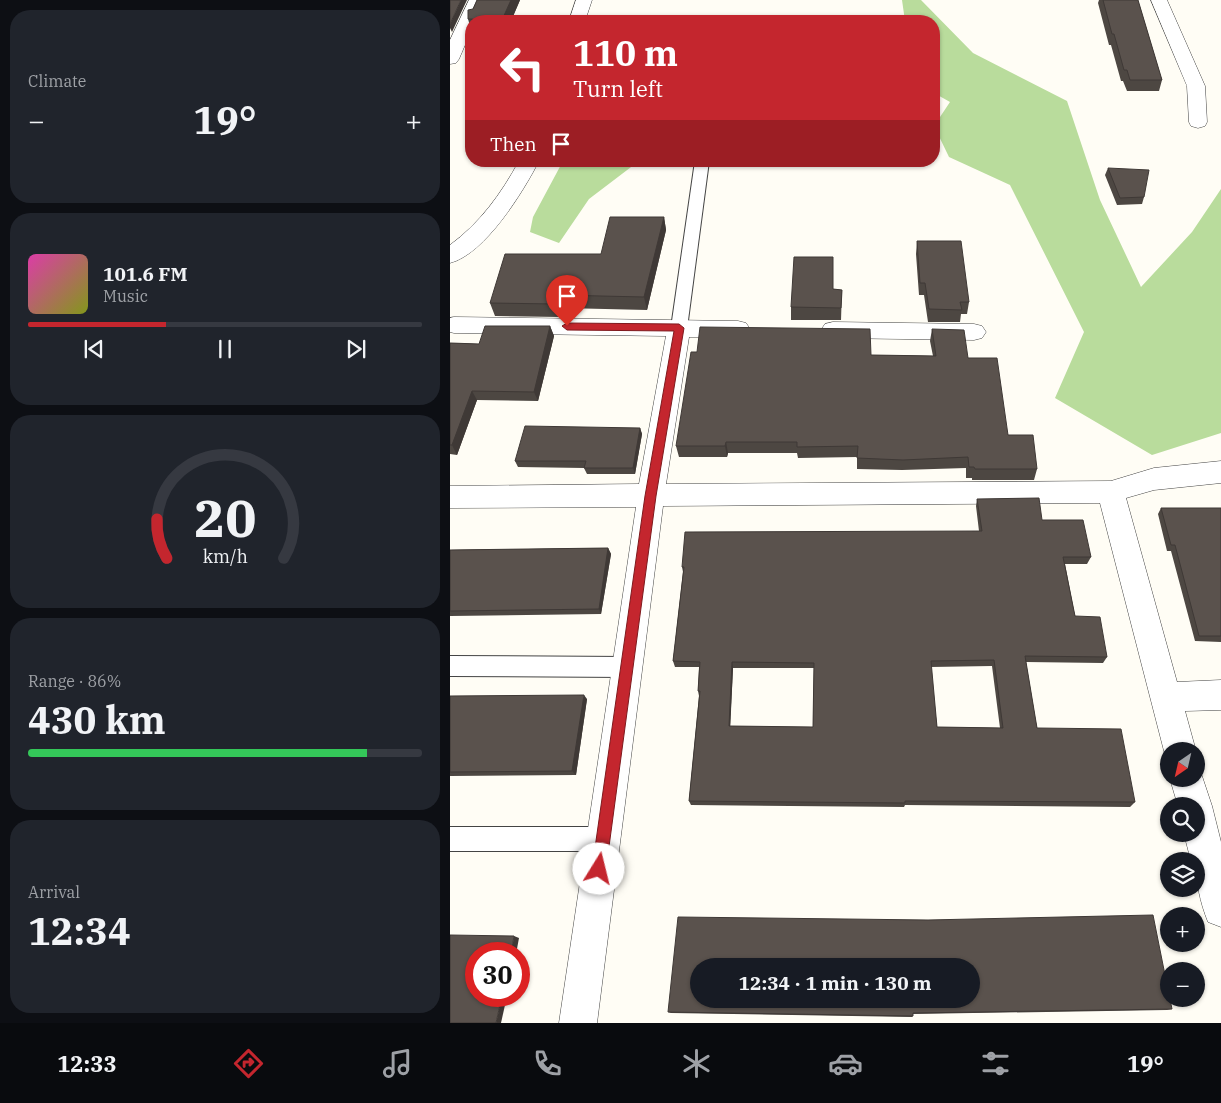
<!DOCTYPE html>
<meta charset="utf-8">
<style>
:root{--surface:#171b24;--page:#20242c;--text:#f1f3f6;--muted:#9ea1a6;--line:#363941;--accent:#c4262e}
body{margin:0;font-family:"IBM Plex Serif",serif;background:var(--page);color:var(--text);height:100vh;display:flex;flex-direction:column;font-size:19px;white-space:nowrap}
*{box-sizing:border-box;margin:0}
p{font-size:16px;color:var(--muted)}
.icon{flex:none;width:28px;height:28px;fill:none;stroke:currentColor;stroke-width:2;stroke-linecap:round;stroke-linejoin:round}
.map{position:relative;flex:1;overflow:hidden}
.drawer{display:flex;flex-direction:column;gap:10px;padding:10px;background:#0d0f14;width:450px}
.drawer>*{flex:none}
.hud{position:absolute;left:15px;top:15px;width:475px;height:152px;border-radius:20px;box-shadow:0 1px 4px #0004;background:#c4262e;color:#fff;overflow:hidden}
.needle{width:32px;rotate:214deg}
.fabs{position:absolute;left:710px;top:742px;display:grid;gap:10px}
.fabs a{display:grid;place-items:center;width:45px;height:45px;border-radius:50%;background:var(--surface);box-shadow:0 1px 4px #0004;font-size:25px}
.speed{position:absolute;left:15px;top:942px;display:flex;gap:10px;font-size:25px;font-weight:700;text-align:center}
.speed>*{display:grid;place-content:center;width:65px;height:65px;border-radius:50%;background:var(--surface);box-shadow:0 1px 4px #0004;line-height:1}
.speed .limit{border:8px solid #d22;background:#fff;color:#111}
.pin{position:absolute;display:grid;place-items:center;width:42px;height:42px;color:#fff;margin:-51px -21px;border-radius:50% 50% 50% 0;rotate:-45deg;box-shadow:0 0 5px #0007}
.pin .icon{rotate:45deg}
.me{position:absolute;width:55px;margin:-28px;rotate:9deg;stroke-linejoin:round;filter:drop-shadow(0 0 4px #0008)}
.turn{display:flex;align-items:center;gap:18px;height:105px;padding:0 25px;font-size:22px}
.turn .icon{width:65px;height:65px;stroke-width:2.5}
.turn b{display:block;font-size:35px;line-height:42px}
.then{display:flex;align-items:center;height:48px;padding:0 25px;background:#0003;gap:10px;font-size:19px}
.big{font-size:38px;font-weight:800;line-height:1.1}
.drawer .widget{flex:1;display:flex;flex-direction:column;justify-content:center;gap:8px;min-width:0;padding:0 18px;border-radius:20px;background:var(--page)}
.drawer .dial{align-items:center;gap:0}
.dial svg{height:130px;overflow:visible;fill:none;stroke:var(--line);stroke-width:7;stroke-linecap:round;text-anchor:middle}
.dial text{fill:var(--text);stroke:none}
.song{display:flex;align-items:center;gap:15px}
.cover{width:60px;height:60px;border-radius:8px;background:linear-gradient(135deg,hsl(320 70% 55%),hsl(70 70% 35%))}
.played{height:5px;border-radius:2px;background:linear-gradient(90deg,var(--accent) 35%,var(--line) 35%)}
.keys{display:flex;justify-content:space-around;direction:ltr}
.heat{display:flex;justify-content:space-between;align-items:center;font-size:28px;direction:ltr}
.charge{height:8px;border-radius:4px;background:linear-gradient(90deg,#34c759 86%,var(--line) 0)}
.trip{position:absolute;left:240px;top:958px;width:290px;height:50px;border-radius:25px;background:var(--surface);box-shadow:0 1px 4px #0004;font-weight:800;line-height:50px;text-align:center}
.tabs{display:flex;height:80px;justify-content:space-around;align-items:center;background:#090b0e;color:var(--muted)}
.tabs .icon{width:35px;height:35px}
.tabs .selected{color:var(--accent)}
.tabs b{font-size:22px;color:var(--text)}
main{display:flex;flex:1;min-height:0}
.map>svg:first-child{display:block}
.forest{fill:#b9dc9c}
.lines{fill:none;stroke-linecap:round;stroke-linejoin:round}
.service-casing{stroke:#444;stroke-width:2}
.minor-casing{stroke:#444;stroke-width:1}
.tertiary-casing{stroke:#444;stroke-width:1}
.service{fill:#fff;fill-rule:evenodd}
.minor{fill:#fff;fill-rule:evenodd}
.tertiary{fill:#fff;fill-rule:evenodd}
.wall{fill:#4d4742;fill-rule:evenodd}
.shaded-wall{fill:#3f3936}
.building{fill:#5a524d;stroke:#3f3936;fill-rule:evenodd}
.route{fill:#c4262e;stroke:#7f191e}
</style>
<main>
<section class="drawer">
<div class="widget"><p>Climate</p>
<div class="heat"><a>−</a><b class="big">19°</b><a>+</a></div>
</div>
<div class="widget">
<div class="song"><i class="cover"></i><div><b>101.6 FM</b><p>Music</p></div></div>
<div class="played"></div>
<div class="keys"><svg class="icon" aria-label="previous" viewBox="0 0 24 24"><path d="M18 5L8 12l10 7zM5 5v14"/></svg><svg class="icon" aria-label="pause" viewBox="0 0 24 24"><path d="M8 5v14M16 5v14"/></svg><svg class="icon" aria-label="next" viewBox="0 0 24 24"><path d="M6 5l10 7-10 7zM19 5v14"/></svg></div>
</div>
<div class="widget dial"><svg viewBox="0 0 100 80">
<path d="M14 69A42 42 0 1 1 86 69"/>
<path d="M14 69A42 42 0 0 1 8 45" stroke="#c4262e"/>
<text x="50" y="56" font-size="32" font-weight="700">20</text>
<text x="50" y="72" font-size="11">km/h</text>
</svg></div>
<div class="widget"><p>Range · 86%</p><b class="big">430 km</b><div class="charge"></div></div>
<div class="widget"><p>Arrival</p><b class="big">12:34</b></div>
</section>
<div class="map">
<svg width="771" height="1023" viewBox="0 0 771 1023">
<rect width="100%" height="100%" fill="#fffdf5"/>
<g class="forest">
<polygon points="452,0 471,0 523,53 617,101 650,200 691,287 742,232 771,189 771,433 702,455 605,398 634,332 560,185 499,157 484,126 500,102 484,93 484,21 455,21"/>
<polygon points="113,161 189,161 139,199 109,243 80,232 83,217"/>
</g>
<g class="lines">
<defs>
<g id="service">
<polygon points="245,161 259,161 237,328 235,332 229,334 223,332 221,328"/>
<polygon points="0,656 177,657 184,660 188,667 184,674 177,677 0,676"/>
<polygon points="0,827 154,827 162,831 166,839 162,847 154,851 0,851"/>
</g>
<g id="minor">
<polygon points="19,0 35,0 26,21 21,21 21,31 9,59 6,63 0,64 0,40"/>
<polygon points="701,0 717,0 755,86 757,122 755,126 748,128 741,126 739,122 737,86"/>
<polygon points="4,317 288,321 296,323 300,329 296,335 288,337 239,337 216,484 661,481 704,468 771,461 771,483 704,490 676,498 727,682 771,680 771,710 735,711 746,751 719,751 718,762 714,751 650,503 213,506 147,1023 109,1023 186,507 0,508 0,486 189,484 216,336 4,333 0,332 0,318"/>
<polygon points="383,322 524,324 532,326 536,332 532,338 524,340 383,338 375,336 371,330 375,324"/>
<path d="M746,766L749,767L762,806L771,842V927L758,922C750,902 746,883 746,861H741L734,834H746V806H728L720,779H746Z"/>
</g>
<g id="tertiary">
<polygon points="126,0 142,0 135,21 119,21"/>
<path d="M69,161H89C73,192 35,254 0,263V245C30,223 51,194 69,161Z"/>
</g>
</defs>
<use href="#service" class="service-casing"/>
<use href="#minor" class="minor-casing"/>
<use href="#tertiary" class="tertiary-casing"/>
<use href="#service" class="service"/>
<use href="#minor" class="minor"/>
<use href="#tertiary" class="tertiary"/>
</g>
<g class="wall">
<polygon points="27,0 70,0 61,21 21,21 21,29 18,19"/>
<polygon points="649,0 688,0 712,80 709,91 677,91 673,81 671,81 661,45 659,45 648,3"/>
<polygon points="658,168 694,197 692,204 667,205 655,175"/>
<polygon points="214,217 216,230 197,310 113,308 110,317 45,316 40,303 151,254"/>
<polygon points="467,241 519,302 517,314 511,314 510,322 478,322 474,295 469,295 466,254"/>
<polygon points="383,289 392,290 391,320 341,320 341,307"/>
<polygon points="100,326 104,336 88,401 27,400 7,455 0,454 0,343 29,344"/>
<polygon points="482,329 518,358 558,435 587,469 584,480 522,480 522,478 516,478 516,468 452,470 407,469 407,457 348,458 347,453 278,453 277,457 229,457 226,446 421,355 483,356 480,341"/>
<polygon points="190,428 192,434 185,474 137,474 134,468 68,467 65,461"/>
<path d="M527,499L592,520L641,557L637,564H615L625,616L657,657L653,663L576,662L587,728L685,802L680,807L455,805L454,807L241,805L239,801L249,696L248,691L249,667H225L223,661L233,572L232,567L529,531L526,506ZM542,666L550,728L487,727L481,667ZM283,668H364L363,727L280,726Z"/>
<polygon points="711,508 771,508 771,642 745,641 721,551 717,551 708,514"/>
<polygon points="158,548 161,554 151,614 0,616 0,550"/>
<polygon points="0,696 137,699 126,775 0,776"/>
<polygon points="722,1009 717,1010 463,1014 463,1016 462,1017 221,1013 218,1012"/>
</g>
<g class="shaded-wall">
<polygon points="11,0 17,0 2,32 0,28 0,24"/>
<polygon points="61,0 70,0 61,21 53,21 52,20"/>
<polygon points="214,217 216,230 197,310 194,297"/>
<polygon points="108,295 113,308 110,317 105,304"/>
<polygon points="100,326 104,336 88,401 84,392"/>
<polygon points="22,391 27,400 7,455 2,445"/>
<polygon points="190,428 192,434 185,474 183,468"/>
<polygon points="276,442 278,453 277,457 275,446"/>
<polygon points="158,548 161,554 151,614 149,609"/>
<polygon points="282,662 283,668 280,732 279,726"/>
<polygon points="134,695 137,699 126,775 122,771"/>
<polygon points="64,936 69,938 66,954 61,954"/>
<polygon points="52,996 57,996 51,1023 46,1023"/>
</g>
<g class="building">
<polygon points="0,0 11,0 0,24"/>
<polygon points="27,0 61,0 52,20 18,19 18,10 23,9"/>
<polygon points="653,0 688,0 712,80 680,80 677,70 674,70 664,34 662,34"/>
<polygon points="658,168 699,170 694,197 670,198"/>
<polygon points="160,217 214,217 194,297 108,295 105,304 40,303 55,254 151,254"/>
<polygon points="467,241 511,241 519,302 510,302 512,310 479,309 475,283 470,283"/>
<polygon points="344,257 383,257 383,289 392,290 391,308 341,307"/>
<polygon points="35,326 100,326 84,392 22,391 2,445 0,445 0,343 29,344"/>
<polygon points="250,327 420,329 421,355 486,356 482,329 514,330 518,358 547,358 558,435 583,435 587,469 525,469 524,467 519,467 518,457 453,460 407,458 408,446 347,447 347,442 276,442 275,446 226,446 241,352 247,352"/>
<polygon points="75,426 190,428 183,468 134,468 136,461 65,461"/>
<path d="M589,498L592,520H633L641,557H613L625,616L650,617L657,657L575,656L587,728L671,729L685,802L455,801V803L239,801L250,691H248L250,662L223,661L234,567H232L235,532L532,531L527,499ZM544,660L553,728L487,727L481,661ZM282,662L364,663L363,727L279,726Z"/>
<polygon points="711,508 771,508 771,636 749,636 725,545 721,545"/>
<polygon points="158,548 149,609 0,611 0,550"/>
<polygon points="134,695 122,771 0,772 0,696"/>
<path d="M703,915L719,995V999H720L722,1009L463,1013V1016L218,1012L228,917L478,920ZM249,966H521V999H249Z"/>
<polygon points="0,935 64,936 61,954 26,954 26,996 52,996 46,1023 0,1023"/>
</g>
<polygon class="route" points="117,323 229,324 234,328 206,496 156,869 154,875 149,877 144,875 142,869 195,496 224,331 117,330 112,326"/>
</svg>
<div class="fabs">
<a><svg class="needle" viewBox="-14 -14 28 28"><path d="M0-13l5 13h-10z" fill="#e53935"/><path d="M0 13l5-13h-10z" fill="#9ea1a6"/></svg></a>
<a><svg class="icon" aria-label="search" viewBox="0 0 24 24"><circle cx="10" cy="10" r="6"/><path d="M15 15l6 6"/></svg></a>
<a><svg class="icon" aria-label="layers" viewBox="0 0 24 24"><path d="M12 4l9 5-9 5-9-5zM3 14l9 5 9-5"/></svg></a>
<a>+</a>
<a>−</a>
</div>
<div class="speed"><div class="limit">30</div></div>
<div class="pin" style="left:117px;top:326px;background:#d93025"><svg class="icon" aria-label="arrive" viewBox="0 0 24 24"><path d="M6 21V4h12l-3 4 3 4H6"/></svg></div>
<svg class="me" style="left:149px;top:869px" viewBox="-20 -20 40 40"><circle r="19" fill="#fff"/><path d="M0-13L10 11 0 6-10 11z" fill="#c4262e"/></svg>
<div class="trip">12:34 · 1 min · 130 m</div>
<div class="hud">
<div class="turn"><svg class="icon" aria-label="left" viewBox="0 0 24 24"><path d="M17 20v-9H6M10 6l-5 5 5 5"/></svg><div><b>110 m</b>Turn left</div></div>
<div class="then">Then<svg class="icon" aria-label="arrive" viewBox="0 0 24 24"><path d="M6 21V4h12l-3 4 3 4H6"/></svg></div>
</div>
</div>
</main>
<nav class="tabs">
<b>12:33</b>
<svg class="icon selected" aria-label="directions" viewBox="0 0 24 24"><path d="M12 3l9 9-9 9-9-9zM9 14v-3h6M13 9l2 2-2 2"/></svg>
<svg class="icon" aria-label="music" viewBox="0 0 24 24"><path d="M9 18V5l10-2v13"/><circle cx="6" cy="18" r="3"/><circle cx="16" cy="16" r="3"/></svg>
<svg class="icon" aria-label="phone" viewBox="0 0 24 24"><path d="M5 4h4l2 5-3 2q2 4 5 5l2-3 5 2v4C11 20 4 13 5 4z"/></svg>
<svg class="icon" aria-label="climate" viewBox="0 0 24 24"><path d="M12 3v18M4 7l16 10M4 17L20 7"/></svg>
<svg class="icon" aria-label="car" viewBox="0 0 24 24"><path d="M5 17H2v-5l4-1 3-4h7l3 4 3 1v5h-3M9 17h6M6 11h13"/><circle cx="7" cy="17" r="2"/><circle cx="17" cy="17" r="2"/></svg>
<svg class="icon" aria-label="filters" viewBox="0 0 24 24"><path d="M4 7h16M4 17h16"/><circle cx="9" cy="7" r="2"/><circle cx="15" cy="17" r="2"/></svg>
<b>19°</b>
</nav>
